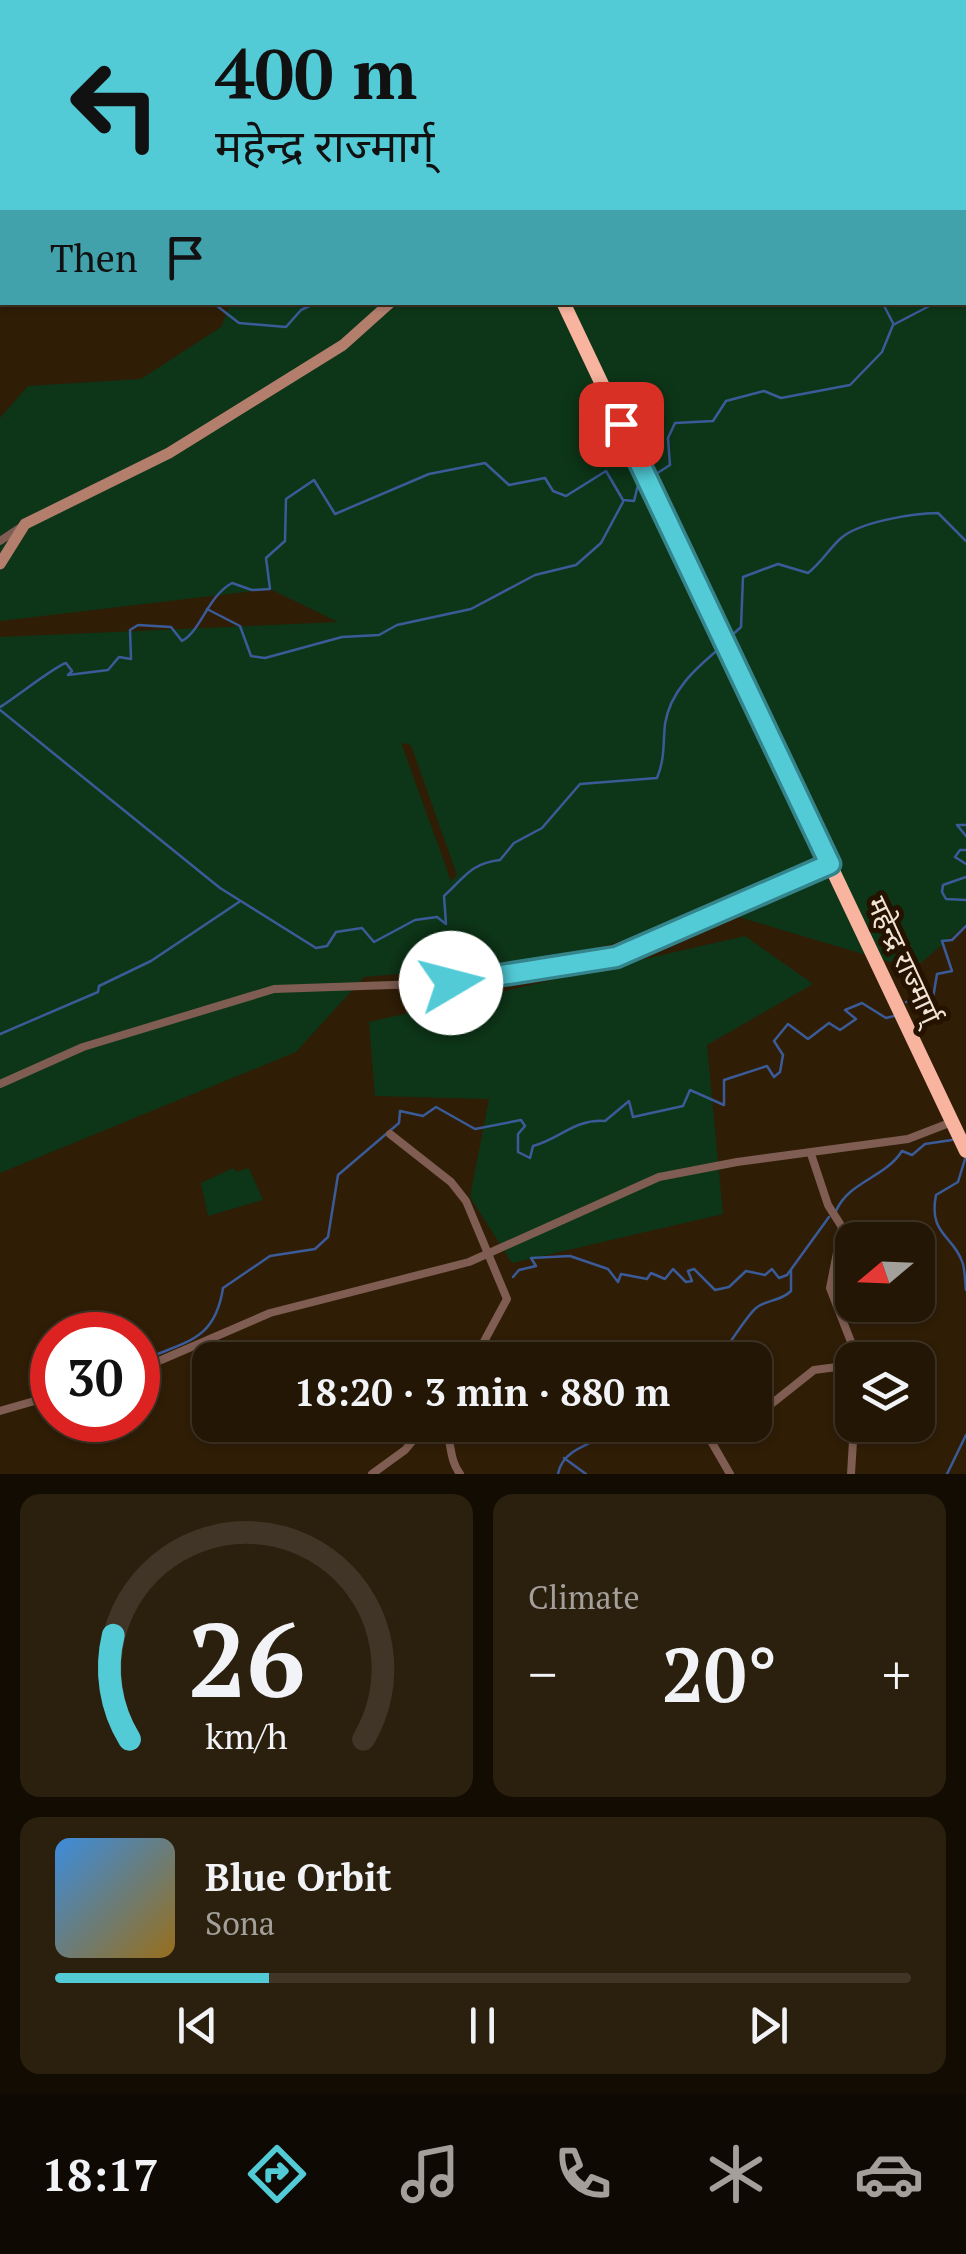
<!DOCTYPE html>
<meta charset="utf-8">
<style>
:root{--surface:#231604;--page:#2b1f0e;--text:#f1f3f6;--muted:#a39f9a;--line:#403526;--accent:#52cbd7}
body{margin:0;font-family:"PT Serif","Noto Sans Devanagari",serif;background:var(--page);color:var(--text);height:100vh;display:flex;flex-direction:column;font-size:38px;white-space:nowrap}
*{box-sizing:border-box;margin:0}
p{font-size:32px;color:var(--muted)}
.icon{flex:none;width:55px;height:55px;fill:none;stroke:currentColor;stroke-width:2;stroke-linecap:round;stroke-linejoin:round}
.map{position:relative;height:1474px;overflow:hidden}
.details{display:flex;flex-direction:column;gap:20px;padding:20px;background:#130c02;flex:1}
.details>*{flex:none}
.top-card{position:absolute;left:0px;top:0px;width:968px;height:305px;box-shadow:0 2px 8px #0004,0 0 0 2px var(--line);background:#52cbd7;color:#111;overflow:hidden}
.needle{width:65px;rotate:251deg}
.tools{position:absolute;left:835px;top:1222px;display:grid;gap:20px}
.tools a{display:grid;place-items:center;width:100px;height:100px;border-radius:20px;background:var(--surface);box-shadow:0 2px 8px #0004,0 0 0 2px var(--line);font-size:50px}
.speed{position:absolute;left:30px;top:1312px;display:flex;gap:20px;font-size:50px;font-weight:700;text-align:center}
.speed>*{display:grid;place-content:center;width:130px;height:130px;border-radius:50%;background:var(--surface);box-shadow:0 2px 8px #0004,0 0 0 2px var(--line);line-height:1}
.speed .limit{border:15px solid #d22;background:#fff;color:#111}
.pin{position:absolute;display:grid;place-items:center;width:85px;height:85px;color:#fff;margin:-42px;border-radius:20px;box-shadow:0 5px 15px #0006}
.me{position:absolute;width:110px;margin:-55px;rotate:82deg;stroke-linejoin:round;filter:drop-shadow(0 0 8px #0008)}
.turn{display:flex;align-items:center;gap:35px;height:210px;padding:0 50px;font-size:45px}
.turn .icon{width:130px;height:130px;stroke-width:2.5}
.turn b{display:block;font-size:70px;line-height:85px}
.then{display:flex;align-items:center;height:95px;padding:0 50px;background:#0003;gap:20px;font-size:38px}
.big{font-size:75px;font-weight:700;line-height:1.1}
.details .widget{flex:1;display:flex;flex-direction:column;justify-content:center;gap:15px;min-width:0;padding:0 35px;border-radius:20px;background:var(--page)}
.details .dial{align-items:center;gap:0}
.dial svg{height:260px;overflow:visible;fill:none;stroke:var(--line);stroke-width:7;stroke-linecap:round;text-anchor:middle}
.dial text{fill:var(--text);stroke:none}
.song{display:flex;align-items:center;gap:30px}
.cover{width:120px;height:120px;border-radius:15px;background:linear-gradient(135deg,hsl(210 70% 55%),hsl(40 70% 35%))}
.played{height:10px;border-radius:5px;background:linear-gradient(90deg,var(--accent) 25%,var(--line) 25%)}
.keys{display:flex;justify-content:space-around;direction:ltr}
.heat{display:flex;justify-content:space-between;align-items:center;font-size:55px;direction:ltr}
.details .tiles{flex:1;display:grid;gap:20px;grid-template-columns:1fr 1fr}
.widget:last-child{grid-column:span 2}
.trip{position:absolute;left:192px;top:1342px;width:580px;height:100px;border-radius:20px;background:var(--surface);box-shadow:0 2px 8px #0004,0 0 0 2px var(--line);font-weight:700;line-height:100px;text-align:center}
.dock{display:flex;height:160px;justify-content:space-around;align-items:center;background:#0e0902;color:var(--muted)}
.dock .icon{width:70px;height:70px}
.dock .current{color:var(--accent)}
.dock b{font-size:45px;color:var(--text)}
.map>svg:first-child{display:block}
.green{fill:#0d3618;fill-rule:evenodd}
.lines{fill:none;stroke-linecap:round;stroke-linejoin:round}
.stream{stroke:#3a5b98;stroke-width:2.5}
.street{stroke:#7f5d52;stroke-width:8}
.secondary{stroke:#b47e6d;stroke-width:11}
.highway{stroke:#f8b49f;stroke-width:14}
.route-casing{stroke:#35848c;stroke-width:25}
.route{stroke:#52cbd7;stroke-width:18}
.labels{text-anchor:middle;stroke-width:10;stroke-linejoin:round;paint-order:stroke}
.street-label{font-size:28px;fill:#f1e4d6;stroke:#251300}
</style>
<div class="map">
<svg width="966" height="1474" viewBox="0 0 966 1474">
<rect width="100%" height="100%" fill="#2f1d06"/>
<g class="green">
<path d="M146,0H966V924L914,969L718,911L563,959L364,977L296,1052L0,1173V637L338,622L270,589L0,621V418L28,386L141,379L221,327L231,303L965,302V2ZM401,743L411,745L457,875L451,881Z"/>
<polygon points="745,936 813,984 707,1045 723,1214 512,1263 470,1197 489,1099 375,1096 369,1022"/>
<polygon points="233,1168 236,1172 249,1168 263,1200 208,1216 201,1183"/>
</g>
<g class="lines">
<g class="stream">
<polyline points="0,142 2,142"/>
<polyline points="0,195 2,195"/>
<polyline points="965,287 966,287"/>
<polyline points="212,302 239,323 286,327 301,310 318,302"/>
<polyline points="882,302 893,323"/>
<polyline points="656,474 670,465 668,438 675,423 713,421 726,401 764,391 781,398 850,385 882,352 893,325 937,302"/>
<polyline points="207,609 240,626 251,656 265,658 342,637 379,635 397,625 471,609 535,575 576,565 601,543 623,502"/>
<path d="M730,637L741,627L743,577L778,564L808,573C821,563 829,549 840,539C858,522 914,513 938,513L966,541"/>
<path d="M0,707C15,698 55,666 66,663L72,671L68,675L108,670L119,657L131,659L130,630L138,625L171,627L182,641C201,631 207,597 232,583L252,590L270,589L266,558L285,541L286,499L314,480L335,514L429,474L485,463L509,485L545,478L553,491L566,496L606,471L623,500L634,501L639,481"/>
<path d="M0,710L220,888L316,948L327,946L336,932L362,928L374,942L415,920L437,917L446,924L444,896C464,878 471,863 500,860L514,843L542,828L580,784L657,778C665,759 663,743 665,724C670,691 696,668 720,648"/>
<polyline points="966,825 957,825 966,836"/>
<polyline points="966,850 960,850 955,857 966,864"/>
<polyline points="966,877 943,885 942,892 946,899 966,900"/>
<polyline points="906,1002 933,998 937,974 952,971 942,941 952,940 966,926"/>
<polyline points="0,1034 98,992 99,986 151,961 239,902"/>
<path d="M965,1159L958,1182L936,1195C928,1235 954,1235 963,1264C965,1272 965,1282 966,1290"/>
<path d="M836,1211C849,1181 885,1178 902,1151L912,1155L925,1144L952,1140"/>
<polyline points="513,1277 519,1270 536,1266 531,1258 570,1256 608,1269 618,1282 621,1274 647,1279 651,1273 665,1279 673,1269 686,1282 692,1281 688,1271 694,1269 715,1290 729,1287 746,1271 765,1275 772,1269 779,1278 787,1275 829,1217"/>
<path d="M720,1360C723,1351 749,1314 756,1308C767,1299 780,1302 791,1291V1270"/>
<path d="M141,1361C186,1341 215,1341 223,1288L270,1256L315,1249L328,1237L338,1175L399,1123L400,1111L423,1116L436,1107L475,1129L521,1120L525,1126L518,1134V1152L530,1158L533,1146C560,1139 574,1119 605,1121L629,1101L633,1117L683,1106L690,1090L724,1105V1080L767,1066L774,1077L780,1072L783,1055L774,1041L788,1024L808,1039L829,1023L840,1030L856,1019L845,1010L862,1003L886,1018L894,1016"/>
<polyline points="564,1458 586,1474"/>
<path d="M558,1474C563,1444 605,1442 626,1425"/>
<polyline points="947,1474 966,1435"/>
</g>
<g class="street">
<polyline points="0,541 21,527"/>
<polyline points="0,1084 83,1047 274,989 451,983 616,957 830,864"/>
<polyline points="390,1134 451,1182 466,1201 507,1299 474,1360"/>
<polyline points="811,1154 828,1205 842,1227 830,1288 853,1347 854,1360"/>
<polyline points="903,1360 913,1357"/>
<polyline points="138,1370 270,1313 469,1262 659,1177 737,1162 908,1139 952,1122"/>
<polyline points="0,1411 52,1396"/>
<polyline points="755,1417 814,1370 852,1365"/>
<path d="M443,1425C453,1441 448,1458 460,1474"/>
<polyline points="372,1474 405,1450 426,1425"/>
<polyline points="730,1474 711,1441 741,1425"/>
<polyline points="851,1474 854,1425"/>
</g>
<polyline class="secondary" points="0,564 25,524 169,453 343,345 391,302"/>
<g class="highway">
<polyline points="418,0 420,2"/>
<polyline points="563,302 966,1151"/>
</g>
</g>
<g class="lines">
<defs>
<polyline id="route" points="451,983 616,957 830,864 621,424"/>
</defs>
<use href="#route" class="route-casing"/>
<use href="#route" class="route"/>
</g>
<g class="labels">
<g class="street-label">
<text transform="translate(904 960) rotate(65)" y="10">महेन्द्र राज्मार्ग्</text>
</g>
</g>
</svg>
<div class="tools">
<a><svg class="needle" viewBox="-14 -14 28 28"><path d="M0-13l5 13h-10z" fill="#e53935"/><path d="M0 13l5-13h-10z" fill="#a39f9a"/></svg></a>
<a><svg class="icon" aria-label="layers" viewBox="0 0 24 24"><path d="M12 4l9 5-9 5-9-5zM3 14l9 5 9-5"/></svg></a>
</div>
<div class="speed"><div class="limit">30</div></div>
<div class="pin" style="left:621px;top:424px;background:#d93025"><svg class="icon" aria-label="arrive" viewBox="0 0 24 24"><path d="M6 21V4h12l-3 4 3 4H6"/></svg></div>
<svg class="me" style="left:451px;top:983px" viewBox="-20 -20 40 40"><circle r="19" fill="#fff"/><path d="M0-13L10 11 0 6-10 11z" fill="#52cbd7"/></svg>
<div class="trip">18:20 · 3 min · 880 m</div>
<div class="top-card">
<div class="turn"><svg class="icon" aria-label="left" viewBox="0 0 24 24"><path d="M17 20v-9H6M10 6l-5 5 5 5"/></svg><div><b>400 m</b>महेन्द्र राज्मार्ग्</div></div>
<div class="then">Then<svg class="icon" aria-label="arrive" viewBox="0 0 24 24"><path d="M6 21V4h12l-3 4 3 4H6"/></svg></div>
</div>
</div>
<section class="details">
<div class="tiles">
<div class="widget dial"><svg viewBox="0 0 100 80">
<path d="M14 69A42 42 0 1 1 86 69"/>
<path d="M14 69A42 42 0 0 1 9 37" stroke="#52cbd7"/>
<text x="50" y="56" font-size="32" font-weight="700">26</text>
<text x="50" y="72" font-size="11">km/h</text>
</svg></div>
<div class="widget"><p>Climate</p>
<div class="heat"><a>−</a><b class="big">20°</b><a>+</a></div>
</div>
<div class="widget">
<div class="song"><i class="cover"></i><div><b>Blue Orbit</b><p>Sona</p></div></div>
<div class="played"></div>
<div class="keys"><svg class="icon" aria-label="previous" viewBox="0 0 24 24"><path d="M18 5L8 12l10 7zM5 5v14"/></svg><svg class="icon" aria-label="pause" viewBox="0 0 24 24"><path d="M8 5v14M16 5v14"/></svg><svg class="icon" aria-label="next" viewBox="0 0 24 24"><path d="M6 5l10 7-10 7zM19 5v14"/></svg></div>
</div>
</div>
</section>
<nav class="dock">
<b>18:17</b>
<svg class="icon current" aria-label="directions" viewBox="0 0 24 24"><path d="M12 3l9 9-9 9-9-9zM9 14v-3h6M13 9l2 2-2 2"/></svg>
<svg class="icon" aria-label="music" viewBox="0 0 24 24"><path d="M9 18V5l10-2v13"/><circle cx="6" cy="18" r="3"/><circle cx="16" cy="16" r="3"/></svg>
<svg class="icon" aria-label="phone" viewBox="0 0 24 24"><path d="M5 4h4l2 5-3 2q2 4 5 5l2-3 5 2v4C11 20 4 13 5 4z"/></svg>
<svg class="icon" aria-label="climate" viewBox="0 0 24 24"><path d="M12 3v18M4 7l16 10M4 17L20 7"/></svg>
<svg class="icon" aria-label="car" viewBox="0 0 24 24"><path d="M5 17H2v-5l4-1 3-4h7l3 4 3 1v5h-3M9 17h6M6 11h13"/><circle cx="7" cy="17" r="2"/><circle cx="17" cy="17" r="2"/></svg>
</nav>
